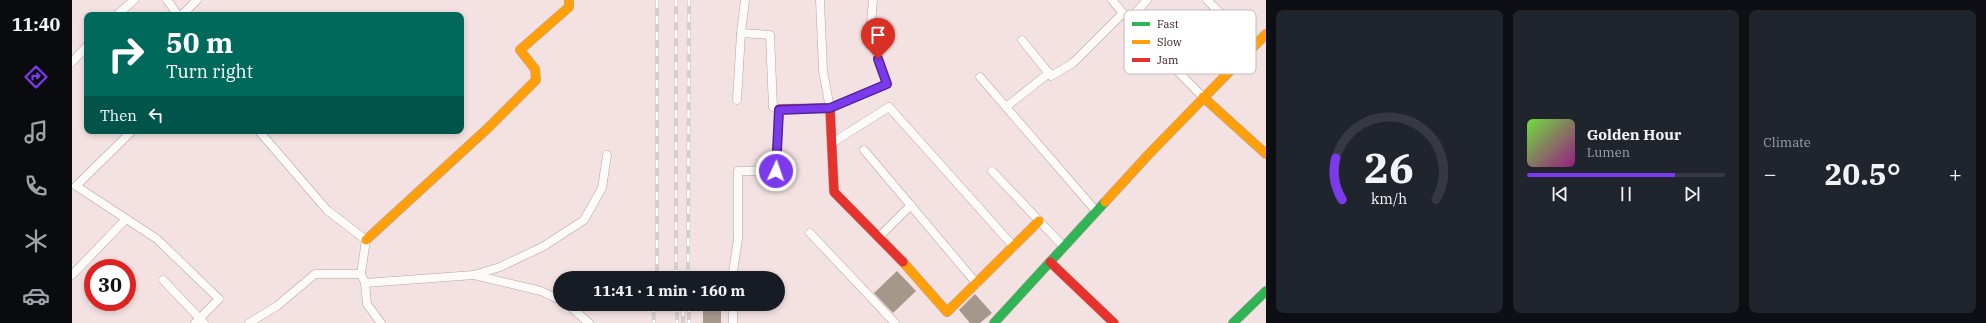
<!DOCTYPE html>
<meta charset="utf-8">
<style>
:root{--surface:#171b24;--page:#20242c;--text:#f1f3f6;--muted:#9ea1a6;--line:#363941;--accent:#7c3aed}
body{margin:0;font-family:"IBM Plex Serif",serif;background:var(--page);color:var(--text);height:100vh;display:flex;flex-direction:column;font-size:15px;white-space:nowrap}
*{box-sizing:border-box;margin:0}
p{font-size:13px;color:var(--muted)}
.icon{flex:none;width:22px;height:22px;fill:none;stroke:currentColor;stroke-width:2;stroke-linecap:round;stroke-linejoin:round}
.map{position:relative;flex:1;overflow:hidden}
.sheet{display:flex;flex-direction:column;gap:10px;padding:10px;background:#0d0f14;width:720px}
.sheet>*{flex:none}
.guide{position:absolute;left:12px;top:12px;width:380px;height:122px;border-radius:8px;box-shadow:0 2px 6px #0003;background:#00695c;color:#fff;overflow:hidden}
.speed{position:absolute;left:12px;top:259px;display:flex;gap:8px;font-size:20px;font-weight:700;text-align:center}
.speed>*{display:grid;place-content:center;width:52px;height:52px;border-radius:50%;background:var(--surface);box-shadow:0 2px 6px #0003;line-height:1}
.speed .limit{border:6px solid #d22;background:#fff;color:#111}
.pin{position:absolute;display:grid;place-items:center;width:34px;height:34px;color:#fff;margin:-41px -17px;border-radius:50% 50% 50% 0;rotate:-45deg;box-shadow:0 0 4px #0007}
.pin .icon{rotate:45deg}
.me{position:absolute;width:44px;margin:-22px;rotate:3deg;stroke-linejoin:round;filter:drop-shadow(0 0 3px #0008)}
.turn{display:flex;align-items:center;gap:14px;height:84px;padding:0 16px;font-size:18px}
.turn .icon{width:52px;height:52px;stroke-width:2.5}
.turn b{display:block;font-size:28px;line-height:34px}
.then{display:flex;align-items:center;height:38px;padding:0 16px;background:#0003;gap:8px;font-size:15px}
.big{font-size:30px;font-weight:700;line-height:1.1}
.sheet .widget{flex:1;display:flex;flex-direction:column;justify-content:center;gap:6px;min-width:0;padding:0 14px;border-radius:8px;background:var(--page)}
.sheet .dial{align-items:center;gap:0}
.dial svg{height:104px;overflow:visible;fill:none;stroke:var(--line);stroke-width:7;stroke-linecap:round;text-anchor:middle}
.dial text{fill:var(--text);stroke:none}
.song{display:flex;align-items:center;gap:12px}
.cover{width:48px;height:48px;border-radius:6px;background:linear-gradient(135deg,hsl(100 70% 55%),hsl(310 70% 35%))}
.played{height:4px;border-radius:2px;background:linear-gradient(90deg,var(--accent) 75%,var(--line) 75%)}
.keys{display:flex;justify-content:space-around;direction:ltr}
.heat{display:flex;justify-content:space-between;align-items:center;font-size:22px;direction:ltr}
.sheet .tiles{flex:1;display:grid;gap:10px;grid-template-columns:repeat(3,1fr)}
.trip{position:absolute;left:481px;top:271px;width:232px;height:40px;border-radius:20px;background:var(--surface);box-shadow:0 2px 6px #0003;font-weight:700;line-height:40px;text-align:center}
main{display:flex;flex:1;min-height:0}
.tabs{display:flex;flex-direction:column;width:72px;justify-content:space-around;align-items:center;background:#090b0e;color:var(--muted)}
.tabs .icon{width:28px;height:28px}
.tabs .on{color:var(--accent)}
.tabs b{font-size:18px;color:var(--text)}
.map>svg:first-child{display:block}
.building{fill:#a5988b}
.lines{fill:none;stroke-linecap:round;stroke-linejoin:round}
.street-casing{stroke:#b8a3a2;stroke-width:9}
.fast-casing{stroke:#b8a3a2;stroke-width:10}
.slow-casing{stroke:#b8a3a2;stroke-width:10}
.jam-casing{stroke:#b8a3a2;stroke-width:10}
.street{stroke:#fdfbfa;stroke-width:8}
.fast{stroke:#30b455;stroke-width:9}
.slow{stroke:#ff9f0a;stroke-width:9}
.jam{stroke:#e5322d;stroke-width:9}
.rail-casing{stroke:#d4cecd;stroke-width:4}
.rail{stroke:#fff;stroke-width:2.5;stroke-dasharray:8;stroke-linecap:butt}
.route-casing{stroke:#51269a;stroke-width:10}
.route{stroke:#7c3aed;stroke-width:7}
.key{fill:#fff;stroke:#c2baba;stroke-width:1}
.key-label{font-size:11px;fill:#351a18}
</style>
<main>
<nav class="tabs">
<b>11:40</b>
<svg class="icon on" aria-label="directions" viewBox="0 0 24 24"><path d="M12 3l9 9-9 9-9-9zM9 14v-3h6M13 9l2 2-2 2"/></svg>
<svg class="icon" aria-label="music" viewBox="0 0 24 24"><path d="M9 18V5l10-2v13"/><circle cx="6" cy="18" r="3"/><circle cx="16" cy="16" r="3"/></svg>
<svg class="icon" aria-label="phone" viewBox="0 0 24 24"><path d="M5 4h4l2 5-3 2q2 4 5 5l2-3 5 2v4C11 20 4 13 5 4z"/></svg>
<svg class="icon" aria-label="climate" viewBox="0 0 24 24"><path d="M12 3v18M4 7l16 10M4 17L20 7"/></svg>
<svg class="icon" aria-label="car" viewBox="0 0 24 24"><path d="M5 17H2v-5l4-1 3-4h7l3 4 3 1v5h-3M9 17h6M6 11h13"/><circle cx="7" cy="17" r="2"/><circle cx="17" cy="17" r="2"/></svg>
</nav>
<div class="map">
<svg width="1194" height="323" viewBox="0 0 1194 323">
<rect width="100%" height="100%" fill="#f3e2e1"/>
<g class="building">
<polygon points="825,271 844,291 821,313 802,293"/>
<polygon points="903,294 920,313 908,323 898,323 887,310"/>
<rect x="631" y="304" width="18" height="19"/>
</g>
<g class="lines">
<defs>
<g id="street">
<polyline points="95,0 106,15"/>
<polyline points="748,0 751,71 758,108 815,84 798,34 801,0"/>
<polyline points="1040,0 1067,32 1131,97"/>
<polyline points="1135,0 1182,46"/>
<polyline points="45,15 62,0"/>
<polyline points="110,15 125,0"/>
<polyline points="1057,20 1075,0"/>
<polyline points="950,40 979,76 1001,63 1051,13"/>
<polyline points="0,62 15,46"/>
<polyline points="908,77 1024,211"/>
<polyline points="665,100 669,33 673,0"/>
<polyline points="934,107 977,73"/>
<polyline points="60,131 4,186 85,239 147,299 123,323"/>
<polyline points="187,131 255,210 294,240 289,274 293,283 295,304 309,323"/>
<polyline points="760,143 817,107 942,247"/>
<polyline points="792,150 905,284"/>
<polyline points="920,171 992,247"/>
<polyline points="738,233 823,323"/>
<polyline points="807,237 839,205"/>
<polyline points="0,275 54,219"/>
<polyline points="402,275 428,267 472,246 512,220 530,188 535,155"/>
<polyline points="660,278 666,239 666,171 704,171 707,109 701,107 698,35 669,33"/>
<polyline points="91,280 132,323"/>
<polyline points="293,283 402,275 469,291 488,300"/>
<polyline points="495,304 517,323"/>
<polyline points="661,304 661,323"/>
<polyline points="177,323 205,306 243,274 289,274"/>
</g>
<g id="fast">
<polyline points="922,323 1033,202"/>
<polyline points="1161,323 1194,291"/>
</g>
<g id="slow">
<polyline points="1131,97 1194,154"/>
<polyline points="1033,202 1077,154 1194,34"/>
<polyline points="294,240 416,128 464,80 463,69 448,50 497,7 497,0"/>
<polyline points="831,262 875,312 967,221"/>
</g>
<g id="jam">
<polyline points="707,109 758,108 762,192 831,262"/>
<polyline points="978,262 1042,323"/>
</g>
</defs>
<use href="#street" class="street-casing"/>
<use href="#fast" class="fast-casing"/>
<use href="#slow" class="slow-casing"/>
<use href="#jam" class="jam-casing"/>
<use href="#street" class="street"/>
<use href="#fast" class="fast"/>
<use href="#slow" class="slow"/>
<use href="#jam" class="jam"/>
<defs>
<g id="rail">
<polyline points="585,0 585,278"/>
<polyline points="604,278 604,0"/>
<polyline points="616,278 617,0"/>
<polyline points="581,304 582,323"/>
<polyline points="605,304 605,323"/>
<polyline points="617,304 617,323"/>
<polyline points="611,308 611,323"/>
</g>
</defs>
<use href="#rail" class="rail-casing"/>
<use href="#rail" class="rail"/>
</g>
<g class="lines">
<defs>
<polyline id="route" points="704,171 707,110 758,108 815,84 806,59"/>
</defs>
<use href="#route" class="route-casing"/>
<use href="#route" class="route"/>
</g>
<rect x="1052" y="10" width="132" height="64" rx="6" class="key"/>
<rect x="1060" y="22" width="18" height="4" fill="#30b455"/>
<rect x="1060" y="40" width="18" height="4" fill="#ff9f0a"/>
<rect x="1060" y="58" width="18" height="4" fill="#e5322d"/>
<g class="key-label">
<text x="1085" y="28">Fast</text>
<text x="1085" y="46">Slow</text>
<text x="1085" y="64">Jam</text>
</g>
</svg>
<div class="speed"><div class="limit">30</div></div>
<div class="pin" style="left:806px;top:59px;background:#d93025"><svg class="icon" aria-label="arrive" viewBox="0 0 24 24"><path d="M6 21V4h12l-3 4 3 4H6"/></svg></div>
<svg class="me" style="left:704px;top:171px" viewBox="-20 -20 40 40"><circle r="17" fill="#7c3aed" stroke="#fff" stroke-width="3"/><path d="M0-11L8 9 0 5-8 9z" fill="#fff"/></svg>
<div class="trip">11:41 · 1 min · 160 m</div>
<div class="guide">
<div class="turn"><svg class="icon" aria-label="right" viewBox="0 0 24 24"><path d="M7 20v-9h11M14 6l5 5-5 5"/></svg><div><b>50 m</b>Turn right</div></div>
<div class="then">Then<svg class="icon" aria-label="left" viewBox="0 0 24 24"><path d="M17 20v-9H6M10 6l-5 5 5 5"/></svg></div>
</div>
</div>
<section class="sheet">
<div class="tiles">
<div class="widget dial"><svg viewBox="0 0 100 80">
<path d="M14 69A42 42 0 1 1 86 69"/>
<path d="M14 69A42 42 0 0 1 9 37" stroke="#7c3aed"/>
<text x="50" y="56" font-size="32" font-weight="700">26</text>
<text x="50" y="72" font-size="11">km/h</text>
</svg></div>
<div class="widget">
<div class="song"><i class="cover"></i><div><b>Golden Hour</b><p>Lumen</p></div></div>
<div class="played"></div>
<div class="keys"><svg class="icon" aria-label="previous" viewBox="0 0 24 24"><path d="M18 5L8 12l10 7zM5 5v14"/></svg><svg class="icon" aria-label="pause" viewBox="0 0 24 24"><path d="M8 5v14M16 5v14"/></svg><svg class="icon" aria-label="next" viewBox="0 0 24 24"><path d="M6 5l10 7-10 7zM19 5v14"/></svg></div>
</div>
<div class="widget"><p>Climate</p>
<div class="heat"><a>−</a><b class="big">20.5°</b><a>+</a></div>
</div>
</div>
</section>
</main>
